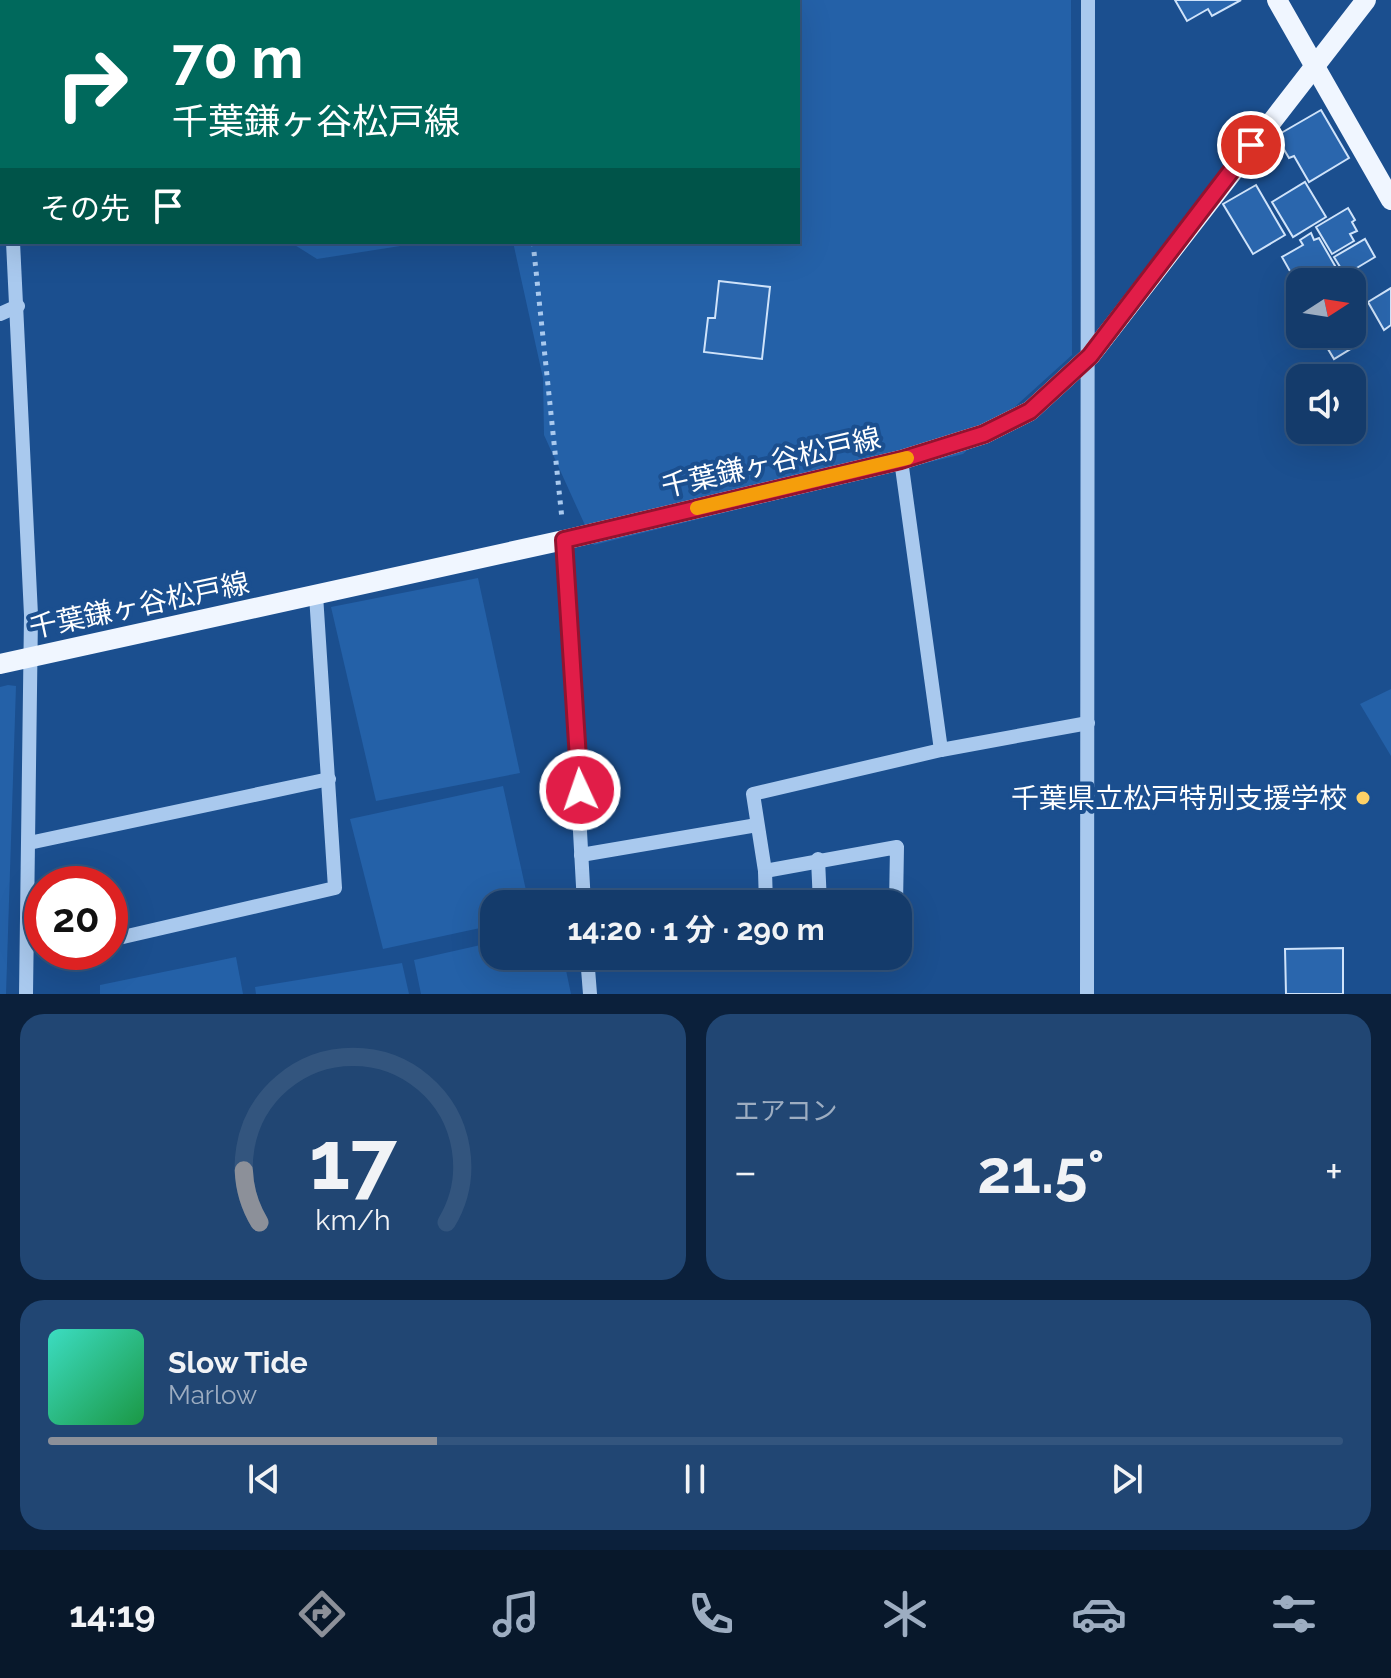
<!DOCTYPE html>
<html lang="ja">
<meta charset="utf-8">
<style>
:root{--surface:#143b6b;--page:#214673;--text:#f1f3f6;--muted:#9dadc1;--line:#33557e;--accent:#8c9099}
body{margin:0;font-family:Raleway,"Noto Sans JP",sans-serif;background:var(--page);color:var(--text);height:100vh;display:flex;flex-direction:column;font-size:30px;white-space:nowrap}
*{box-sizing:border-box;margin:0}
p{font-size:26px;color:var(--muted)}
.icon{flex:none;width:44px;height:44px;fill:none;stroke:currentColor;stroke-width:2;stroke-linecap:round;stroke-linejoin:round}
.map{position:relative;height:994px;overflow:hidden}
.drawer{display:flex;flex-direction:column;gap:20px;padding:20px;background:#0b203b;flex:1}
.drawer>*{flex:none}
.hud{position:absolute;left:0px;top:0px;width:800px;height:244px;box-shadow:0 8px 32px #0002,0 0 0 2px var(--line);background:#00695c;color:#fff;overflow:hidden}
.needle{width:52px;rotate:78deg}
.controls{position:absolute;left:1286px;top:268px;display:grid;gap:16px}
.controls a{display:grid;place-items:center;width:80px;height:80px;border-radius:16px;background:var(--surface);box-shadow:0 8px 32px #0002,0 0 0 2px var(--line);font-size:40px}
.speed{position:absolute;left:24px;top:866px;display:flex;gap:16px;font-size:40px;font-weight:700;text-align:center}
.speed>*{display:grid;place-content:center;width:104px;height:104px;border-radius:50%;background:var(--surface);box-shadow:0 8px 32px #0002,0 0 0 2px var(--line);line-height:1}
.speed .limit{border:12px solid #d22;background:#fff;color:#111}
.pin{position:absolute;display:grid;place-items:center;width:68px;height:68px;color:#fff;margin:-34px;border:4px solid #fff;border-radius:50%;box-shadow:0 2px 8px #0007}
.me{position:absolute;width:88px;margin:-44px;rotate:357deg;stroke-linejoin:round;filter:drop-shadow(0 0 6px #0008)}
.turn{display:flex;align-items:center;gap:28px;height:168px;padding:0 40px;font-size:36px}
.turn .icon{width:104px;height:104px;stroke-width:2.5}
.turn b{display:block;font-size:56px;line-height:68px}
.then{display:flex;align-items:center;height:76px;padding:0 40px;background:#0003;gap:16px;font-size:30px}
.big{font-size:60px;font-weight:700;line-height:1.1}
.drawer .tile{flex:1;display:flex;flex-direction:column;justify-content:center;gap:12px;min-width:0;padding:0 28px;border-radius:24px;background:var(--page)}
.drawer .dial{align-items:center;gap:0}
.dial svg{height:208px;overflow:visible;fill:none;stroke:var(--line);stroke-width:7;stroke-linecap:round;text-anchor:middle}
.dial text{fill:var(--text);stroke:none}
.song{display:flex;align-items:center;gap:24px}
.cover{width:96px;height:96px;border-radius:12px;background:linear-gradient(135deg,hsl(170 70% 55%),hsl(140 70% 35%))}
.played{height:8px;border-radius:4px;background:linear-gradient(90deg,var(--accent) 30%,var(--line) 30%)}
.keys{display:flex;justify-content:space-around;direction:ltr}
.heat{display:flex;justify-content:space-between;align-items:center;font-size:44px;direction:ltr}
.drawer .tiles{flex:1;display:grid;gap:20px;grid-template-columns:1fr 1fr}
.tile:last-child{grid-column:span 2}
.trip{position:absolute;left:480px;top:890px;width:432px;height:80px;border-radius:24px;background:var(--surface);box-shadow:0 8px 32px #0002,0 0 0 2px var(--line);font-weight:700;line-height:80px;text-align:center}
.menu{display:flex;height:128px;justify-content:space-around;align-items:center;background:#08182b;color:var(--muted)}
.menu .icon{width:56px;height:56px}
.menu .selected{color:var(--accent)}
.menu b{font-size:36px;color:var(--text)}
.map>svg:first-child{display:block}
.green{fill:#2461a8}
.building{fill:#2a66ad;stroke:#cfe3fa;stroke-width:2}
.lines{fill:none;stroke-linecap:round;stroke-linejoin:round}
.path{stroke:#a9c9ee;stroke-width:5;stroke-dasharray:4 6;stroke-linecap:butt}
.minor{stroke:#a9c9ee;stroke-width:14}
.major{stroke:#f0f6ff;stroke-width:20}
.route-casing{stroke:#92132f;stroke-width:20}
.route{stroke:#e11d48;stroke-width:14}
.slow{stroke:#f59e0b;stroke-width:14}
.poi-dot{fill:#ffd166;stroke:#1b4f8f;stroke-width:3}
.labels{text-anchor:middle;stroke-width:8;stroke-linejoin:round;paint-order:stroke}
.street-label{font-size:28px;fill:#fff;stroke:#1b4f8f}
.poi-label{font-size:28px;fill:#fff;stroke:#1b4f8f;text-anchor:end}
</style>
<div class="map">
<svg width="1391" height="994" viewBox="0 0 1391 994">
<rect width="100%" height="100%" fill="#1b4f8f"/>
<g class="green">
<polygon points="236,0 1071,0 1072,355 963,454 594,545 544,435 543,378 513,242 798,242 798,2 232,2"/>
<polygon points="290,242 426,242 317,259"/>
<polygon points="478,578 520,773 376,801 331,607"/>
<polygon points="8,685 16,686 6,994 0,994 0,687"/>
<polygon points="1391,689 1391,756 1360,704"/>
<polygon points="503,786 529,904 494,904 494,925 383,949 350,819"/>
<polygon points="494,942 494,956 563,956 571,994 421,994 414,960"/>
<polygon points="236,957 243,994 100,994 100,985"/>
<polygon points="402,963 409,994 256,994 255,987"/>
</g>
<g class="building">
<polygon points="1175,0 1241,0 1212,16 1208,9 1187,21"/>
<polygon points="1321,110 1349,158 1309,182 1294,156 1289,158 1276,136"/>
<polygon points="1305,182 1326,217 1293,237 1272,202"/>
<polygon points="1256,185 1285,235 1253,254 1223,204"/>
<polygon points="1348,208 1355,220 1352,222 1357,231 1350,234 1354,241 1332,254 1316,227"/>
<polygon points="1311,233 1314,240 1319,238 1342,278 1335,282 1300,282 1300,289 1282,257 1303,245 1300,240"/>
<polygon points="1365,239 1375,257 1345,275 1334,257"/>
<polygon points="719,281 770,287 762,359 704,352 708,318 715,318"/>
<polygon points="1391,288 1391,325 1384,330 1368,302"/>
<polygon points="1354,322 1362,342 1334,359 1319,334 1352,334"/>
<polygon points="1343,948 1343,994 1286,994 1285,949"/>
</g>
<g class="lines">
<g class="path">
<polyline points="572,0 572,2"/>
<polyline points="533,242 562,519"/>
</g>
<g class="minor">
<polyline points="0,53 2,81"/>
<polyline points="13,242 31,615 26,994"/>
<polyline points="0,314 18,306"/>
<polyline points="901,460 941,750"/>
<polyline points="564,540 584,904"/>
<polyline points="29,843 329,779"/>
<polyline points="581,855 757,825"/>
<polyline points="818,859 820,904"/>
<polyline points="765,871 897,847 896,904"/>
<polyline points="766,904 765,871 753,794 941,750 1088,723"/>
<polyline points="110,940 335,888 316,595"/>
<polyline points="587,956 590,994"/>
<polyline points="1087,994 1088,0"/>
</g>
<g class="major">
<polyline points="1277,0 1391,200"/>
<polyline points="0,664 564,540 901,460 984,434 1030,411 1090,356 1366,0"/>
</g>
</g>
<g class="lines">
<defs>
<polyline id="route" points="580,790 564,540 901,460 984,434 1030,411 1090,356 1251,145"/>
</defs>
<use href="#route" class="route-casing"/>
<use href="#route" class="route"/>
<polyline class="slow" points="697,508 907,458"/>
</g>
<circle class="poi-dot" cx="1363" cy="798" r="8"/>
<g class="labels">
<g class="street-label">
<text transform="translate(771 462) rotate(-13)" y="10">千葉鎌ヶ谷松戸線</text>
<text transform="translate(139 605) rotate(-12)" y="10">千葉鎌ヶ谷松戸線</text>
</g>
<g class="poi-label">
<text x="1347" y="808">千葉県立松戸特別支援学校</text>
</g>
</g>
</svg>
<div class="controls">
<a><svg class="needle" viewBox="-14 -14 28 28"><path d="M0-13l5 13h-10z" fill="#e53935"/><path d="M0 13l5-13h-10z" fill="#9dadc1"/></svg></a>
<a><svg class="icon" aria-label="sound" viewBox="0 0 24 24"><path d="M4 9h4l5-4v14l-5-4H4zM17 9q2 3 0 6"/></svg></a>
</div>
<div class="speed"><div class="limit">20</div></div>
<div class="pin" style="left:1251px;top:145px;background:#d93025"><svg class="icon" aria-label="arrive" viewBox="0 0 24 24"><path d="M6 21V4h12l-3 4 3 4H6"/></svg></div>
<svg class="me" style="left:580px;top:790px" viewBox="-20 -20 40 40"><circle r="17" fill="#e11d48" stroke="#fff" stroke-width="3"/><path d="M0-11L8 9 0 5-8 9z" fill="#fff"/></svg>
<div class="trip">14:20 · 1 分 · 290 m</div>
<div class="hud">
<div class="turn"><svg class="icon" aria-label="right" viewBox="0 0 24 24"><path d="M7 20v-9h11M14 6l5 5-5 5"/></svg><div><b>70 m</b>千葉鎌ヶ谷松戸線</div></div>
<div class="then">その先<svg class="icon" aria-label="arrive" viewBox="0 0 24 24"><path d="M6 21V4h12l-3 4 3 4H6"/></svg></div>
</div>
</div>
<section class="drawer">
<div class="tiles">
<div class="tile dial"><svg viewBox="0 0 100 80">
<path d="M14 69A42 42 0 1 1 86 69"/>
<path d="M14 69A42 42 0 0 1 8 49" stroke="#8c9099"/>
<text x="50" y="56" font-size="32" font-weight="700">17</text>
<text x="50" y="72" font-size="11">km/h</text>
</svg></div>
<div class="tile"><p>エアコン</p>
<div class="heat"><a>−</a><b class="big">21.5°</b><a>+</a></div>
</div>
<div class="tile">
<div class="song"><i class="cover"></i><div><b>Slow Tide</b><p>Marlow</p></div></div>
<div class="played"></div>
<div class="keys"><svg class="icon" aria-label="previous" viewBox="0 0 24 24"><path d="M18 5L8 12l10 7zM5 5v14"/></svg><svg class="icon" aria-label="pause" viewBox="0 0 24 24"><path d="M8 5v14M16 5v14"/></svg><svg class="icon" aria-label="next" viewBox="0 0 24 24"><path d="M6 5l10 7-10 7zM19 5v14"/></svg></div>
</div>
</div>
</section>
<nav class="menu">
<b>14:19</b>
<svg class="icon selected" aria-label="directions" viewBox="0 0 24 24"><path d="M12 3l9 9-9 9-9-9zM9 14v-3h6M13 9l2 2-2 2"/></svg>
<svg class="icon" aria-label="music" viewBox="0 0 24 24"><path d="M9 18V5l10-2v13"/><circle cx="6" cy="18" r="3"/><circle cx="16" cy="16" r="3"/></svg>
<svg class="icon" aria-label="phone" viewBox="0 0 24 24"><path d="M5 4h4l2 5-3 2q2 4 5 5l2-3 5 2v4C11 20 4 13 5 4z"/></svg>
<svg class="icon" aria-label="climate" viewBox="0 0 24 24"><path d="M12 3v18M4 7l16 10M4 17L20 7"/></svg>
<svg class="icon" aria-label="car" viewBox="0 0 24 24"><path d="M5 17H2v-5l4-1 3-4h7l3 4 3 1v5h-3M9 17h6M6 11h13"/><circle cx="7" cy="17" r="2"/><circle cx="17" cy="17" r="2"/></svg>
<svg class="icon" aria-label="filters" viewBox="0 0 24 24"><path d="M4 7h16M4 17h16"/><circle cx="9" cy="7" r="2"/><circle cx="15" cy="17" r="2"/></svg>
</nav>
